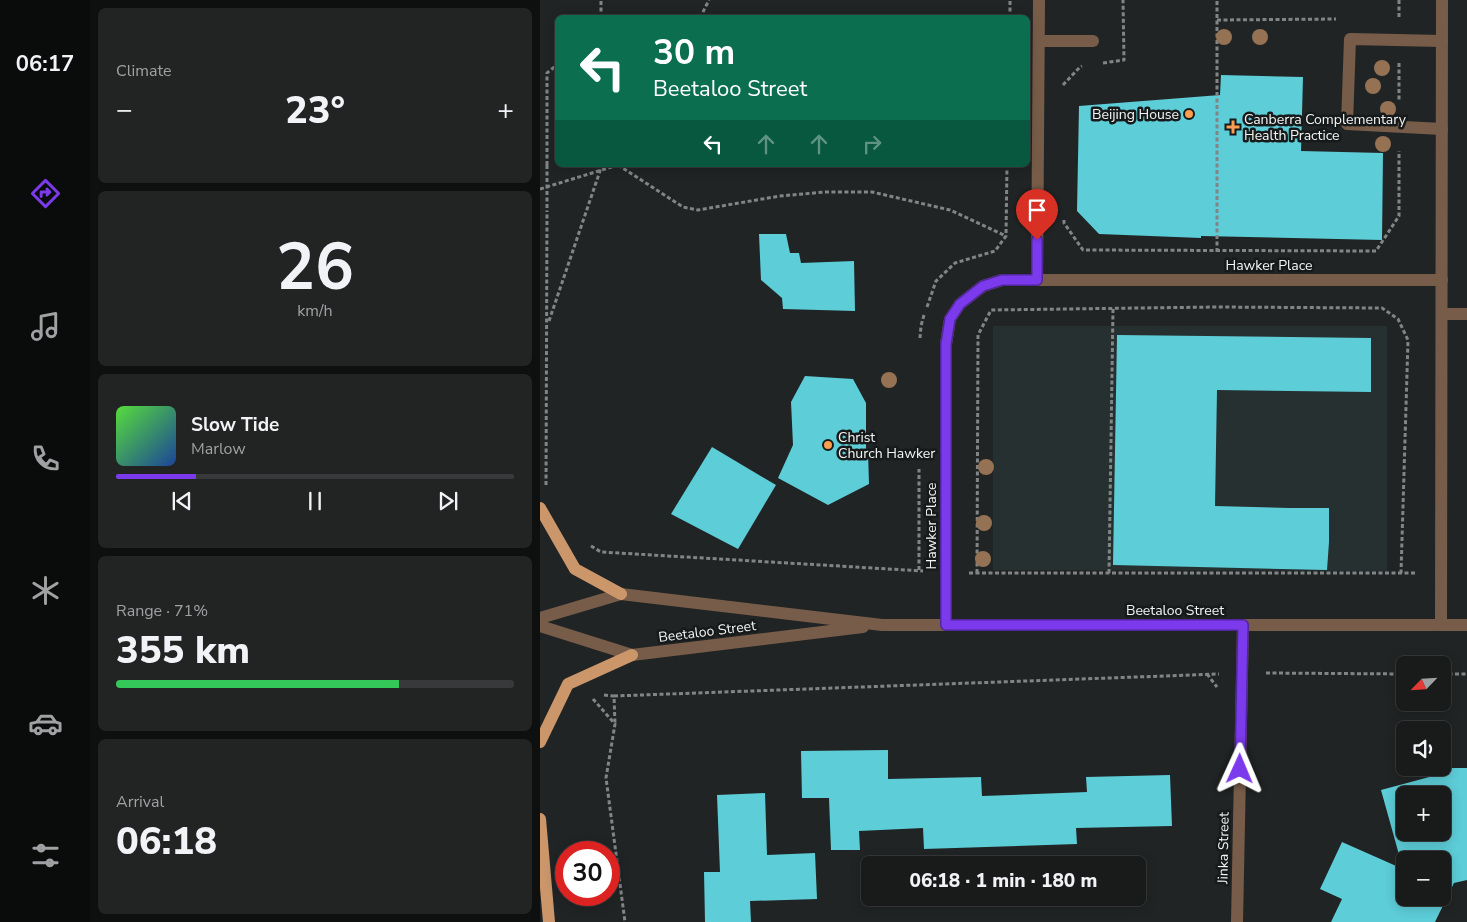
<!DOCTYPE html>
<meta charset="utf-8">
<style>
:root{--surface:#191b1b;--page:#222424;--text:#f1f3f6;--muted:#9fa1a3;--line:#37393a;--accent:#7c3aed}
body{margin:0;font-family:"Nunito Sans",sans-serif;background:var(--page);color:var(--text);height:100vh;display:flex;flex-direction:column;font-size:19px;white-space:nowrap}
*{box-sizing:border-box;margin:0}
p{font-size:16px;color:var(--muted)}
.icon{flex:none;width:28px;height:28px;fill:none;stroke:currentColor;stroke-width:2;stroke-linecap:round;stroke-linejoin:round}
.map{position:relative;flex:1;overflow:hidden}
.details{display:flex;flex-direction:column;gap:8px;padding:8px;background:#0e0f0f;width:450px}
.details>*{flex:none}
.hud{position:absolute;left:15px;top:15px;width:475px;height:152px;border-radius:8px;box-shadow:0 2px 12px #0003,0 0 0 1px var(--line);background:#0b6e4f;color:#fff;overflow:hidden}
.needle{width:32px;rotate:245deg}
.fabs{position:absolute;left:856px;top:656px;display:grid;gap:10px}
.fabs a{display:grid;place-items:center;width:55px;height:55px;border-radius:8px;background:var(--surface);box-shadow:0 2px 12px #0003,0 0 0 1px var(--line);font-size:25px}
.speed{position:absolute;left:15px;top:841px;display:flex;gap:10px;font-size:25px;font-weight:700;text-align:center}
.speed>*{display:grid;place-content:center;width:65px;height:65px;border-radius:50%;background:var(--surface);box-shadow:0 2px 12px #0003,0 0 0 1px var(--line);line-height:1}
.speed .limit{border:8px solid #d22;background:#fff;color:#111}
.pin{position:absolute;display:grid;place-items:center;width:42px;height:42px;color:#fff;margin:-51px -21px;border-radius:50% 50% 50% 0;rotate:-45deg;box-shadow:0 0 5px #0007}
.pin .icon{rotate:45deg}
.me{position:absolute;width:55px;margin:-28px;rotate:1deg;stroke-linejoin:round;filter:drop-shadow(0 0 4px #0008)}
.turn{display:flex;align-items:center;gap:18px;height:105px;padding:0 15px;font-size:22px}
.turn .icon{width:65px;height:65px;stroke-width:2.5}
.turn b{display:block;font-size:35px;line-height:42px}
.lanes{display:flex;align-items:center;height:48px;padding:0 15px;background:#0003;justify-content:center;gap:25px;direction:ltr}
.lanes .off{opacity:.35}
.big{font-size:38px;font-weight:800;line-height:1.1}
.details .widget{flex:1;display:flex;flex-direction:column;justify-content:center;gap:8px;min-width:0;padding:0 18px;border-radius:8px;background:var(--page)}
.details .dial{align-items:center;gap:0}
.dial b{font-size:65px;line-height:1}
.song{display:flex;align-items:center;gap:15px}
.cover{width:60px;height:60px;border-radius:8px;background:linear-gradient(135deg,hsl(110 70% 55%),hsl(220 70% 35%))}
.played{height:5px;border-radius:2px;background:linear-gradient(90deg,var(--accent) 20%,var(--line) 20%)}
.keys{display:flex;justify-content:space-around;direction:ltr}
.heat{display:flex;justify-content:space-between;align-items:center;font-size:28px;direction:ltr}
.charge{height:8px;border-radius:4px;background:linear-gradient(90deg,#34c759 71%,var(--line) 0)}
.trip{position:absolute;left:321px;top:856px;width:285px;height:50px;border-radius:8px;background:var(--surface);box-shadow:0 2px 12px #0003,0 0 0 1px var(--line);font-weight:800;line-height:50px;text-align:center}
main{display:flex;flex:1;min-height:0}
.tab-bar{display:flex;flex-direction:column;width:90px;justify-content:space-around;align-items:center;background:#0a0b0b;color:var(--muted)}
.tab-bar .icon{width:35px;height:35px}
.tab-bar .current{color:var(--accent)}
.tab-bar b{font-size:22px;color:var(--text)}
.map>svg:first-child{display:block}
.built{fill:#263031}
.building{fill:#5dcdd8;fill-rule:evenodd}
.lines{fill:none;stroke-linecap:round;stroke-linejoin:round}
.path{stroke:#828585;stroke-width:3;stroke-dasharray:4 2.5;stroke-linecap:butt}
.minor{stroke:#775d49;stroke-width:12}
.major{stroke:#cc966b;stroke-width:12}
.path-bridge{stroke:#828585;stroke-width:3;stroke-dasharray:4 2.5;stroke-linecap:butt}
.tree{fill:#967254}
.route-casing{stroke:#51269a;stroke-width:12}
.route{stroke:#7c3aed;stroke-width:9}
.poi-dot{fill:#fa9f4f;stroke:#171a1a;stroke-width:2}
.labels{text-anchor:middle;stroke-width:5;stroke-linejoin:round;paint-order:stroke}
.poi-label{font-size:14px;fill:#f3f5f5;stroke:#171a1a;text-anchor:start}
.street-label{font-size:14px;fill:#f3f5f5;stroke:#171a1a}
</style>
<main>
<nav class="tab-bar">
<b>06:17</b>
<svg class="icon current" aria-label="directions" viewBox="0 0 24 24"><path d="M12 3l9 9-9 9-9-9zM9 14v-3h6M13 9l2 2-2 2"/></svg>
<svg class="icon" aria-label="music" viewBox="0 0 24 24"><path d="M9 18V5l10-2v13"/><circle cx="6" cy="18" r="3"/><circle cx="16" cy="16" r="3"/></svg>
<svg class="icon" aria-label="phone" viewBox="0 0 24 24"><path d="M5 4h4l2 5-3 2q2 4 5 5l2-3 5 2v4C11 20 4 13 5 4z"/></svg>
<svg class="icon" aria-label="climate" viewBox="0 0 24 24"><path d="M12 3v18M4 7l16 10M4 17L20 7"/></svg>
<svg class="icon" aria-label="car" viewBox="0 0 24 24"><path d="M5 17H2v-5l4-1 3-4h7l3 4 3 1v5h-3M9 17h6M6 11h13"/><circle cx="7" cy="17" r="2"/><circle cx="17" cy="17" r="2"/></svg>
<svg class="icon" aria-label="filters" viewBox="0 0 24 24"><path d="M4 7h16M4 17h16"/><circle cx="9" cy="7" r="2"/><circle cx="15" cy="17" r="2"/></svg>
</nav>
<section class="details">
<div class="widget"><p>Climate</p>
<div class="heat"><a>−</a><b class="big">23°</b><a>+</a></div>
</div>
<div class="widget dial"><b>26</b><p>km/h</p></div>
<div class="widget">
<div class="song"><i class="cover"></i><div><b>Slow Tide</b><p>Marlow</p></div></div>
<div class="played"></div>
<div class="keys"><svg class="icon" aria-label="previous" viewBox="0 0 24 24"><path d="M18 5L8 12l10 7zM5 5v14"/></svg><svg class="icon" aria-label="pause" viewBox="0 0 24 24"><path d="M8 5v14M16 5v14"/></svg><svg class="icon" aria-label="next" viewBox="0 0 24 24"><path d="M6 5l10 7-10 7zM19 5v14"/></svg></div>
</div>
<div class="widget"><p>Range · 71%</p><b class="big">355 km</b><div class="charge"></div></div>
<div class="widget"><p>Arrival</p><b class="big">06:18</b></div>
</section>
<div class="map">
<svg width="927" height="922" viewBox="0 0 927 922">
<rect width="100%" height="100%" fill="#212424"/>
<polygon class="built" points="453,326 847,326 847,571 453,570"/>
<g class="building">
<polygon points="681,75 763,77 761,151 843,153 842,240 661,236 661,238 559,234 537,211 539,106 680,95"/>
<polygon points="219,234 246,234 250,253 259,253 261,263 314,261 315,311 243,309 242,298 221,280"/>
<polygon points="577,335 831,338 831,392 677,390 675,506 749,508 789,508 789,542 787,570 573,565"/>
<polygon points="265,376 313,379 326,403 326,448 328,452 329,484 288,505 238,478 253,445 251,402"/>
<polygon points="172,447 236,485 198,549 131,514"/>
<polygon points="348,750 348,779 441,777 442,796 547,792 546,777 630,775 632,826 536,828 537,844 384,849 383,828 319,831 320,850 291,850 289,798 262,798 261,751"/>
<path d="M890,768H927V880L914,883L895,922H791L802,899L780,889L802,842L863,869L841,790L893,776ZM865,795H902V832H865ZM865,860H902V898H865Z"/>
<polygon points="225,793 227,855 275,853 277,899 210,901 211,922 165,922 164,872 180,872 177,795"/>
</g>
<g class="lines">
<g class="path">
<polyline points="859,0 859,17"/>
<polyline points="61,18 61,0"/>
<polyline points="160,18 169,0"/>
<polyline points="470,18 470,0"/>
<polyline points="677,20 796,19"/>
<polyline points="563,63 584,60 583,0"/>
<polyline points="859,63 859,102"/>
<polyline points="523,85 540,67 542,66"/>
<polyline points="7,165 7,73 18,64"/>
<polyline points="78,165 143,207 158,210 240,196 285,192 332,192 410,210 466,236"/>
<polyline points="0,189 78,165"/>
<polyline points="524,220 524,223 543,250 836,251 859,216 859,151"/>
<polyline points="677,252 677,0"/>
<polyline points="387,307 396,281 415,263 455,251 466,236 467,165"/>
<polyline points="9,321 60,171 60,165"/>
<polyline points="380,338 381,326 384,315"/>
<polyline points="6,485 7,211"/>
<polyline points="51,546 61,552 383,571"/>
<polyline points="379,570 379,469"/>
<polyline points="429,573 877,573"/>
<polyline points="437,573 438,335 451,310 676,307 842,308 858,319 868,340 861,573"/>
<polyline points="569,573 573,309"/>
<polyline points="726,673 865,674"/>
<polyline points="667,674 677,687"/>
<polyline points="902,674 927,674"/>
<polyline points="64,695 74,696 75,724"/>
<polyline points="74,696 679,674"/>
<polyline points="53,699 75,724 66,778 85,922"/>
</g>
<g class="minor">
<polyline points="499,41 553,41"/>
<polyline points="902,41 810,39 807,124 902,129"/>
<polyline points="497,280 499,0"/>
<polyline points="902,314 927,314"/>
<polyline points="0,618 81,594 342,625 927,625"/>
<polyline points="406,625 406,344 410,319 420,304 443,286 462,280 902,280"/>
<polyline points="901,625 902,0"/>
<polyline points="0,626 92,655 323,627"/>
<polyline points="697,922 703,625"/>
</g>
<g class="major">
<polyline points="0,508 35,569 81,594"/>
<polyline points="0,742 28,684 92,655"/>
<polyline points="0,819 9,922"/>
</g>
<polyline class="path-bridge" points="7,165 7,211"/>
</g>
<g class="tree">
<circle cx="684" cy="37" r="8"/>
<circle cx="720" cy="37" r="8"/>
<circle cx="842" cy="68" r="8"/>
<circle cx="833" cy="86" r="8"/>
<circle cx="848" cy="109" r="8"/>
<circle cx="843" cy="144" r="8"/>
<circle cx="349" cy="380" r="8"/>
<circle cx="446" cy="467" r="8"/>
<circle cx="444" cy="523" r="8"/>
<circle cx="443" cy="559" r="8"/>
</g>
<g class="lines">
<defs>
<polyline id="route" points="497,240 497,280 462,280 443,286 420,304 410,319 406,344 406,625 703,625 700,769"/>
</defs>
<use href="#route" class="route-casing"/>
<use href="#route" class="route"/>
</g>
<g class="poi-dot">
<circle cx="649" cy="114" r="5"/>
<path d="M690.5 119.5h5v5h5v5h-5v5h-5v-5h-5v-5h5z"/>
<circle cx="288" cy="445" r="5"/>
</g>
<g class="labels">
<g class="poi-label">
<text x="639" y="119" text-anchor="end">Beijing House</text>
<text x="704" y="124">Canberra Complementary<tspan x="704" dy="16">Health Practice</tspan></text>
<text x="298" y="442">Christ<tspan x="298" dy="16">Church Hawker</tspan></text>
</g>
<g class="street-label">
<text x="729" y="270">Hawker Place</text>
<text transform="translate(391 526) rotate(-90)" y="5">Hawker Place</text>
<text x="635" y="615">Beetaloo Street</text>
<text transform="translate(167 631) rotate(-7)" y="5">Beetaloo Street</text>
<text transform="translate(683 848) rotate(-89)" y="5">Jinka Street</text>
</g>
</g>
</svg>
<div class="fabs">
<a><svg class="needle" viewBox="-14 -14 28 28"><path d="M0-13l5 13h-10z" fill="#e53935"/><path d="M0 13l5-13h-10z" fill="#9fa1a3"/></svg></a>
<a><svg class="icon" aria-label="sound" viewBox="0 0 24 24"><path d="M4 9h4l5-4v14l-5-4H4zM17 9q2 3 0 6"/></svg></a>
<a>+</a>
<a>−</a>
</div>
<div class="speed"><div class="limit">30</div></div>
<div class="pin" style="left:497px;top:240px;background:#d93025"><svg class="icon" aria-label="arrive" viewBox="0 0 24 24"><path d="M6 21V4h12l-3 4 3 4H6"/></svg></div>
<svg class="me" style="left:700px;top:769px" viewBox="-20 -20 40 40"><path d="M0-17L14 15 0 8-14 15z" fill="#7c3aed" stroke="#fff" stroke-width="4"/></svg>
<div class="trip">06:18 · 1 min · 180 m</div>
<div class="hud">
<div class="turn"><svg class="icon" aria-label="left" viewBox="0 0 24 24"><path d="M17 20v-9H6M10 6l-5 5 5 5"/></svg><div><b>30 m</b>Beetaloo Street</div></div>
<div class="lanes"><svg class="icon" aria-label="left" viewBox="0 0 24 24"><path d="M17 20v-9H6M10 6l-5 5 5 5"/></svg><svg class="icon off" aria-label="ahead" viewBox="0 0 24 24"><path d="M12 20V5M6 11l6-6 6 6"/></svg><svg class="icon off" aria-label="ahead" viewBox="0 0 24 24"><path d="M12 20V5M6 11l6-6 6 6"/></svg><svg class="icon off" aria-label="right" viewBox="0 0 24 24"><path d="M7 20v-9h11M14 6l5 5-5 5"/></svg></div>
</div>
</div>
</main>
